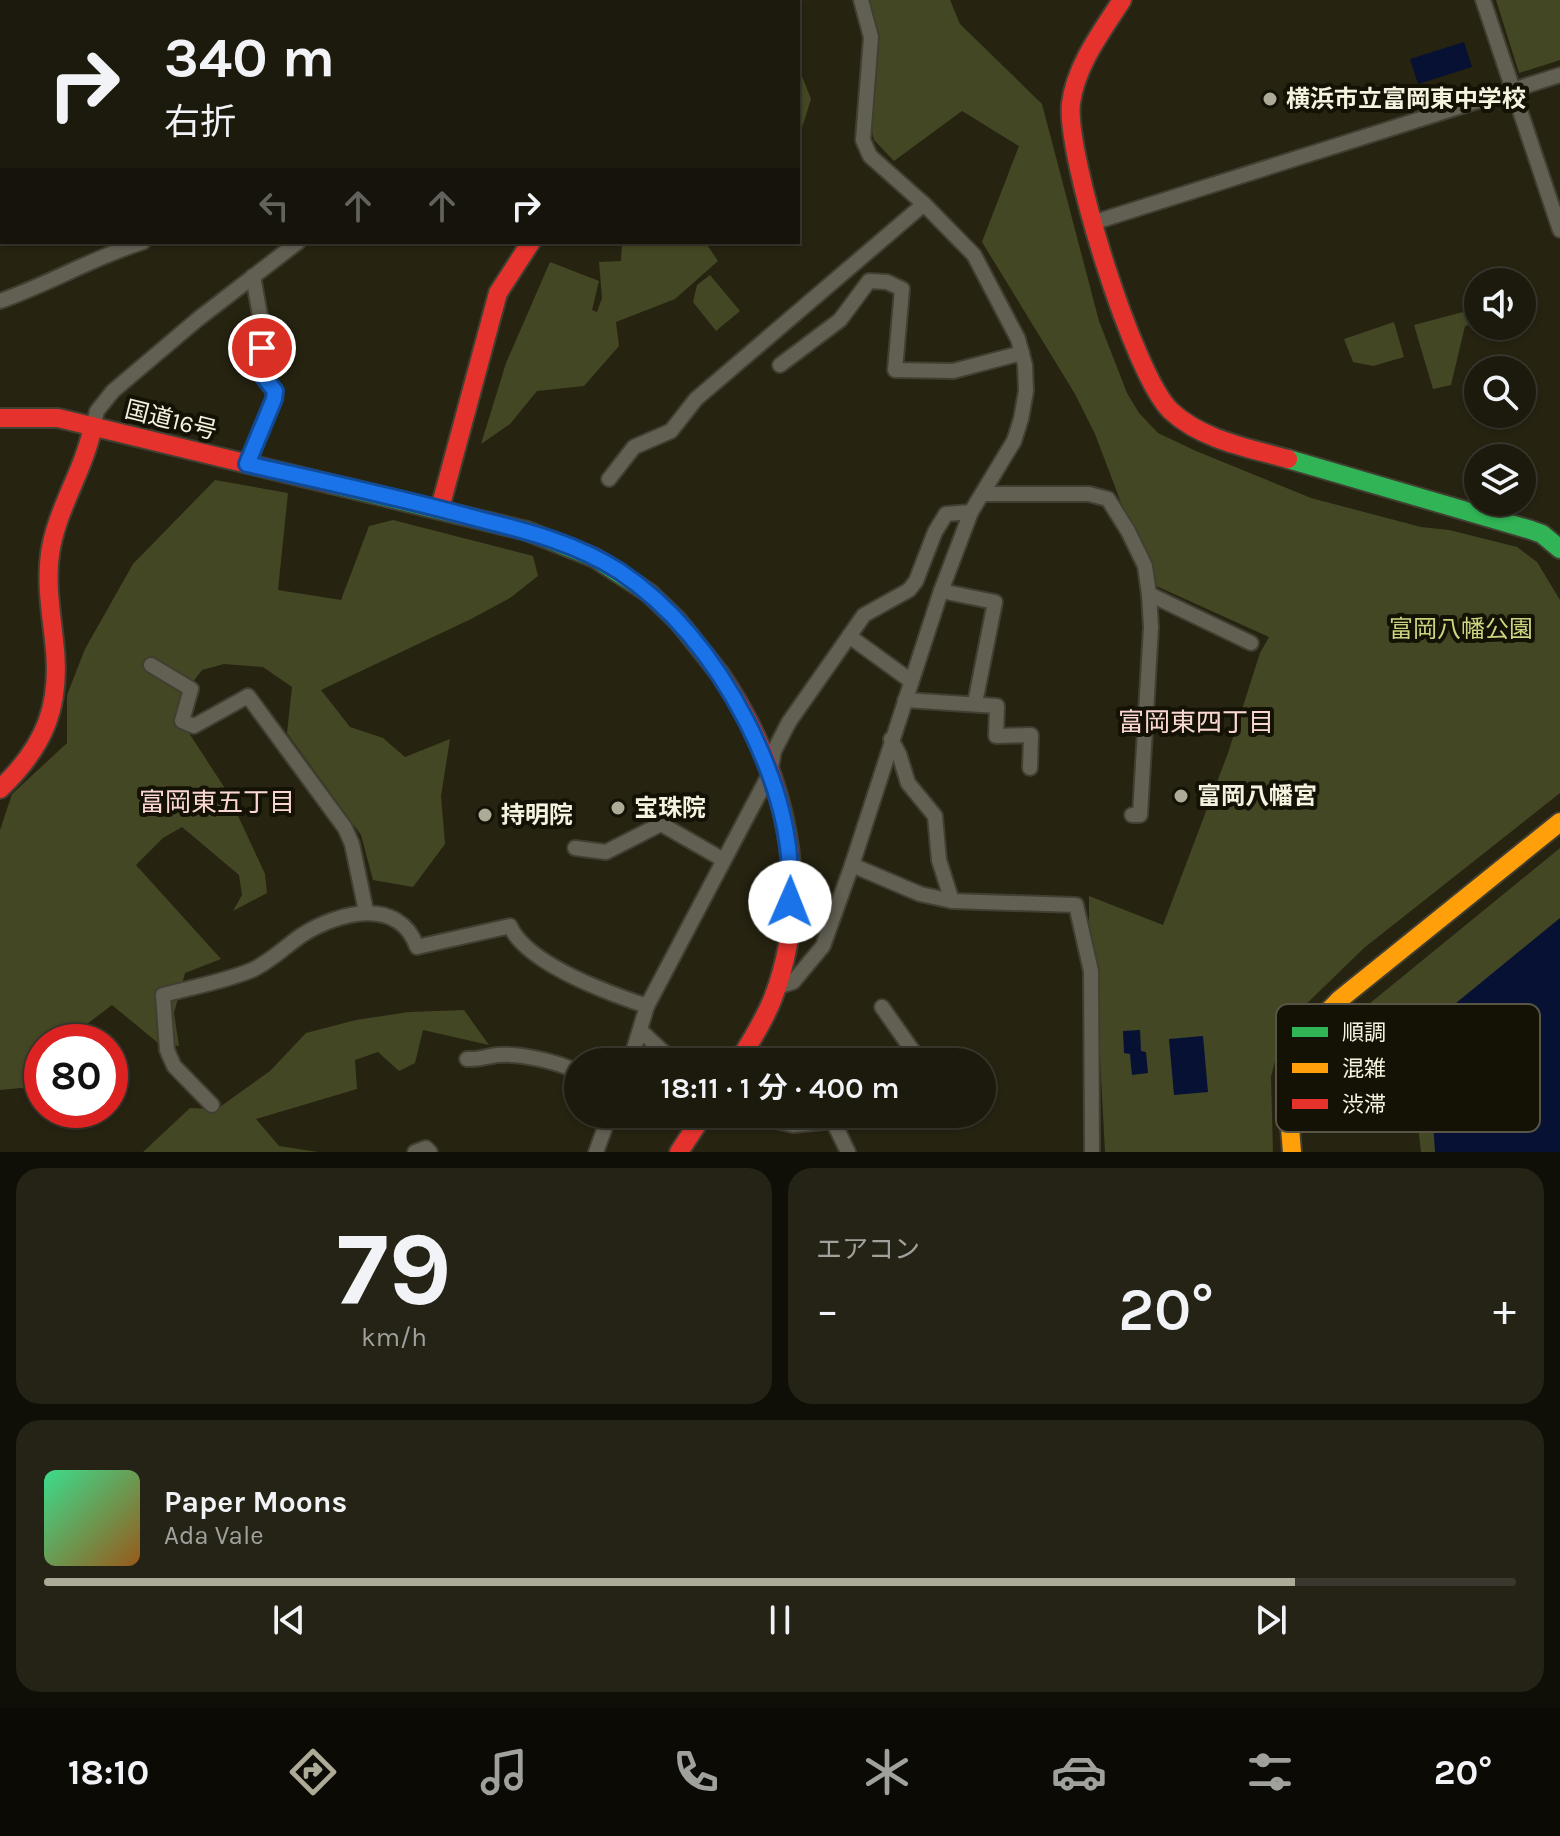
<!DOCTYPE html>
<html lang="ja">
<meta charset="utf-8">
<style>
:root{--surface:#1c1a0d;--page:#252316;--text:#f1f3f6;--muted:#a0a19d;--line:#3a382e;--accent:#adaa97}
body{margin:0;font-family:Karla,"Noto Sans JP",sans-serif;background:var(--page);color:var(--text);height:100vh;display:flex;flex-direction:column;font-size:30px;white-space:nowrap}
*{box-sizing:border-box;margin:0}
p{font-size:26px;color:var(--muted)}
.icon{flex:none;width:44px;height:44px;fill:none;stroke:currentColor;stroke-width:2;stroke-linecap:round;stroke-linejoin:round}
.map{position:relative;height:1152px;overflow:hidden}
.side{display:flex;flex-direction:column;gap:16px;padding:16px;background:#0f0e07;flex:1}
.side>*{flex:none}
.guide{position:absolute;left:0px;top:0px;width:800px;height:244px;box-shadow:0 2px 6px #0004,0 0 0 2px var(--line);background:#1c1a0d;color:var(--text);overflow:hidden}
.buttons{position:absolute;left:1464px;top:268px;display:grid;gap:16px}
.buttons a{display:grid;place-items:center;width:72px;height:72px;border-radius:50%;background:var(--surface);box-shadow:0 2px 6px #0004,0 0 0 2px var(--line);font-size:40px}
.speed{position:absolute;left:24px;top:1024px;display:flex;gap:16px;font-size:40px;font-weight:700;text-align:center}
.speed>*{display:grid;place-content:center;width:104px;height:104px;border-radius:50%;background:var(--surface);box-shadow:0 2px 6px #0004,0 0 0 2px var(--line);line-height:1}
.speed .limit{border:12px solid #d22;background:#fff;color:#111}
.pin{position:absolute;display:grid;place-items:center;width:68px;height:68px;color:#fff;margin:-34px;border:4px solid #fff;border-radius:50%;box-shadow:0 2px 8px #0007}
.me{position:absolute;width:88px;margin:-44px;rotate:1deg;stroke-linejoin:round;filter:drop-shadow(0 0 6px #0008)}
.turn{display:flex;align-items:center;gap:28px;height:168px;padding:0 32px;font-size:36px}
.turn .icon{width:104px;height:104px;stroke-width:2.5}
.turn b{display:block;font-size:56px;line-height:68px}
.lanes{display:flex;align-items:center;height:76px;padding:0 32px;background:#0003;justify-content:center;gap:40px;direction:ltr}
.lanes .off{opacity:.35}
.big{font-size:60px;font-weight:600;line-height:1.1}
.side .widget{flex:1;display:flex;flex-direction:column;justify-content:center;gap:12px;min-width:0;padding:0 28px;border-radius:24px;background:var(--page)}
.side .dial{align-items:center;gap:0}
.dial b{font-size:104px;line-height:1}
.song{display:flex;align-items:center;gap:24px}
.cover{width:96px;height:96px;border-radius:12px;background:linear-gradient(135deg,hsl(150 70% 55%),hsl(30 70% 35%))}
.played{height:8px;border-radius:4px;background:linear-gradient(90deg,var(--accent) 85%,var(--line) 85%)}
.keys{display:flex;justify-content:space-around;direction:ltr}
.heat{display:flex;justify-content:space-between;align-items:center;font-size:44px;direction:ltr}
.side .tiles{flex:1;display:grid;gap:16px;grid-template-columns:1fr 1fr}
.widget:last-child{grid-column:span 2}
.trip{position:absolute;left:564px;top:1048px;width:432px;height:80px;border-radius:40px;background:var(--surface);box-shadow:0 2px 6px #0004,0 0 0 2px var(--line);font-weight:600;line-height:80px;text-align:center}
.dock{display:flex;height:128px;justify-content:space-around;align-items:center;background:#0b0a05;color:var(--muted)}
.dock .icon{width:56px;height:56px}
.dock .active{color:var(--accent)}
.dock b{font-size:36px;color:var(--text)}
.map>svg:first-child{display:block}
.green{fill:#444724}
.water{fill:#061133}
.lines{fill:none;stroke-linecap:round;stroke-linejoin:round}
.stream{stroke:#061133;stroke-width:5}
.street-casing{stroke:#413e32;stroke-width:18}
.fast-casing{stroke:#413e32;stroke-width:22}
.slow-casing{stroke:#413e32;stroke-width:22}
.jam-casing{stroke:#413e32;stroke-width:22}
.street{stroke:#626053;stroke-width:14}
.fast{stroke:#30b455;stroke-width:18}
.slow{stroke:#ff9f0a;stroke-width:18}
.jam{stroke:#e5322d;stroke-width:18}
.route-casing{stroke:#114b97;stroke-width:20}
.route{stroke:#1a73e8;stroke-width:14}
.poi-dot{fill:#adaa97;stroke:#141105;stroke-width:3}
.labels{text-anchor:middle;stroke-width:8;stroke-linejoin:round;paint-order:stroke}
.poi-label{font-size:24px;font-weight:bold;fill:#f5f2df;stroke:#141105;text-anchor:start}
.street-label{font-size:24px;fill:#f5f2df;stroke:#141105}
.park-label{font-size:24px;fill:#ccd580;stroke:#141105}
.neighbourhood-label{font-size:26px;fill:#fad7d3;stroke:#141105}
.key{fill:#141105;stroke:#585446;stroke-width:2}
.key-label{font-size:22px;fill:#f5f2df}
</style>
<div class="map">
<svg width="1560" height="1152" viewBox="0 0 1560 1152">
<rect width="100%" height="100%" fill="#262311"/>
<g class="green">
<polygon points="164,0 453,0 451,2"/>
<polygon points="870,0 950,0 960,24 1042,104 1099,321 1127,393 1139,413 1158,433 1196,451 1311,498 1421,527 1449,530 1517,547 1537,562 1560,600 1560,793 1364,948 1295,1015 1278,1049 1271,1077 1273,1152 1105,1152 1095,962 1089,936 1089,896 1163,925 1228,753 1260,653 1269,637 1143,580 1134,537 1095,434 1075,394 982,242 1019,146 962,111 894,161 874,140 869,116 876,38"/>
<polygon points="1496,0 1560,0 1560,60 1519,73"/>
<polygon points="798,66 811,99 798,141"/>
<polygon points="622,242 705,242 718,261 675,299 616,322 619,346 584,386 537,391 510,424 481,444 506,363 550,262 599,281 592,310 597,312 602,298 599,262 621,261"/>
<polygon points="710,275 740,311 716,331 693,302 697,285"/>
<polygon points="1478,308 1478,322 1465,326 1451,385 1433,389 1414,325"/>
<polygon points="1394,322 1404,357 1373,366 1353,362 1344,339"/>
<polygon points="215,480 288,493 278,590 341,600 369,526 393,520 533,556 538,576 510,598 471,619 321,690 350,727 383,738 405,757 450,739 441,796 445,844 413,887 373,880 361,835 287,733 292,687 263,667 224,664 202,670 180,699 189,733 226,790 265,874 267,893 233,911 242,895 239,875 182,827 163,838 136,865 221,959 185,973 174,1013 179,1046 158,1043 112,1005 87,1024 87,1042 42,1042 42,1091 21,1088 0,1090 0,830 12,794 67,743 67,695 85,649 133,564"/>
<polygon points="1560,848 1560,1152 1421,1152 1407,1033 1369,1004"/>
<polygon points="464,1010 489,1045 423,1030 415,1063 399,1071 378,1052 355,1060 357,1089 256,1119 279,1146 318,1152 143,1152 190,1108 217,1109 270,1071 306,1033 356,1020 409,1012"/>
</g>
<g class="water">
<polygon points="1464,42 1472,67 1418,84 1410,59"/>
<polygon points="1560,918 1560,1152 1435,1152 1433,1122 1424,1120 1417,1035"/>
<polygon points="1140,1030 1141,1051 1146,1052 1148,1073 1132,1075 1130,1054 1124,1053 1123,1031"/>
<polygon points="1203,1036 1208,1092 1174,1095 1169,1039"/>
</g>
<g class="lines">
<polyline class="stream" points="573,2 575,0"/>
<defs>
<g id="street">
<polyline points="1483,0 1560,230"/>
<polyline points="548,2 550,0"/>
<polyline points="1095,222 1560,75"/>
<path d="M0,301C49,284 94,257 143,242"/>
<polyline points="780,365 840,320 869,281 887,282 902,289 895,370 953,371 1022,353"/>
<polyline points="93,426 97,411 113,391 198,319 298,242"/>
<polyline points="247,464 274,399 275,391 263,376 261,321 253,276"/>
<polyline points="609,479 634,447 671,431 696,399 924,204"/>
<polyline points="983,494 1089,494 1108,499 1128,531 1145,566 1149,594 1151,627 1140,815 1132,815"/>
<polyline points="941,591 995,602 975,703"/>
<polyline points="1149,594 1251,643"/>
<polyline points="849,636 911,681"/>
<polyline points="151,665 191,689 182,721 194,726 248,696 345,828 352,844 366,911"/>
<polyline points="905,700 997,706 996,736 1031,735 1030,768"/>
<polyline points="891,739 899,754 908,783 935,816 939,860 952,901"/>
<polyline points="575,848 606,852 661,824 722,859"/>
<polyline points="852,865 920,894 952,901 1076,905 1091,971 1092,1152"/>
<polyline points="777,987 793,982 823,946 852,865 941,591 971,512 1014,441 1021,419 1026,391 1025,365 1018,339 974,255 924,204 870,156 863,140 871,37 861,0"/>
<polyline points="882,1007 915,1054 901,1062"/>
<polyline points="641,1031 674,1062"/>
<path d="M467,1059C479,1060 487,1056 498,1055C520,1053 559,1062 578,1072"/>
<polyline points="630,1062 647,1006 770,773 774,751 789,722 864,615 909,590 916,581 935,532 946,514 971,512"/>
<path d="M212,1105L174,1066L167,1050L163,995C192,987 223,982 252,970C270,962 286,946 302,935C338,912 399,896 417,947L510,926C527,964 608,993 647,1006"/>
<polyline points="747,1114 793,1125 833,1121 848,1152"/>
<polyline points="415,1152 426,1148 430,1152"/>
<polyline points="596,1152 610,1114"/>
</g>
<g id="fast">
<polyline points="759,2 763,0"/>
<polyline points="1288,459 1531,530 1542,534 1560,549"/>
<polyline points="331,484 527,531 595,558 649,593 678,621 720,674"/>
</g>
<path id="slow" d="M1292,1152C1289,1117 1285,1076 1302,1044C1311,1027 1326,1014 1339,1000L1560,822"/>
<g id="jam">
<path d="M1122,0C1102,31 1076,65 1071,103C1065,154 1134,377 1171,411C1202,440 1249,448 1288,459"/>
<polyline points="0,418 58,418 331,484"/>
<polyline points="440,508 498,293 531,242"/>
<path d="M720,674C784,767 815,889 773,998C764,1021 751,1041 738,1062"/>
<path d="M0,789C46,745 62,704 54,640C51,612 46,583 50,554C56,510 84,471 93,426"/>
<polyline points="679,1152 704,1114"/>
</g>
</defs>
<use href="#street" class="street-casing"/>
<use href="#fast" class="fast-casing"/>
<use href="#slow" class="slow-casing"/>
<use href="#jam" class="jam-casing"/>
<use href="#street" class="street"/>
<use href="#fast" class="fast"/>
<use href="#slow" class="slow"/>
<use href="#jam" class="jam"/>
</g>
<g class="lines">
<defs>
<path id="route" d="M262,348L263,376L275,391L274,399L247,464C322,481 397,497 471,517C522,530 574,542 619,571C676,609 716,662 747,722C776,780 794,837 790,902"/>
</defs>
<use href="#route" class="route-casing"/>
<use href="#route" class="route"/>
</g>
<g class="poi-dot">
<circle cx="1270" cy="99" r="8"/>
<circle cx="1181" cy="796" r="8"/>
<circle cx="618" cy="808" r="8"/>
<circle cx="485" cy="815" r="8"/>
</g>
<g class="labels">
<g class="poi-label">
<text x="1286" y="107">横浜市立富岡東中学校</text>
<text x="1197" y="804">富岡八幡宮</text>
<text x="634" y="816">宝珠院</text>
<text x="501" y="823">持明院</text>
</g>
<g class="street-label">
<text transform="translate(171 420) rotate(14)" y="8">国道16号</text>
</g>
<g class="park-label">
<text x="1461" y="637">富岡八幡公園</text>
</g>
<g class="neighbourhood-label">
<text x="1196" y="731">富岡東四丁目</text>
<text x="217" y="811">富岡東五丁目</text>
</g>
</g>
<rect x="1276" y="1004" width="264" height="128" rx="12" class="key"/>
<rect x="1292" y="1027" width="36" height="10" fill="#30b455"/>
<rect x="1292" y="1063" width="36" height="10" fill="#ff9f0a"/>
<rect x="1292" y="1099" width="36" height="10" fill="#e5322d"/>
<g class="key-label">
<text x="1342" y="1040">順調</text>
<text x="1342" y="1076">混雑</text>
<text x="1342" y="1112">渋滞</text>
</g>
</svg>
<div class="buttons">
<a><svg class="icon" aria-label="sound" viewBox="0 0 24 24"><path d="M4 9h4l5-4v14l-5-4H4zM17 9q2 3 0 6"/></svg></a>
<a><svg class="icon" aria-label="search" viewBox="0 0 24 24"><circle cx="10" cy="10" r="6"/><path d="M15 15l6 6"/></svg></a>
<a><svg class="icon" aria-label="layers" viewBox="0 0 24 24"><path d="M12 4l9 5-9 5-9-5zM3 14l9 5 9-5"/></svg></a>
</div>
<div class="speed"><div class="limit">80</div></div>
<div class="pin" style="left:262px;top:348px;background:#d93025"><svg class="icon" aria-label="arrive" viewBox="0 0 24 24"><path d="M6 21V4h12l-3 4 3 4H6"/></svg></div>
<svg class="me" style="left:790px;top:902px" viewBox="-20 -20 40 40"><circle r="19" fill="#fff"/><path d="M0-13L10 11 0 6-10 11z" fill="#1a73e8"/></svg>
<div class="trip">18:11 · 1 分 · 400 m</div>
<div class="guide">
<div class="turn"><svg class="icon" aria-label="right" viewBox="0 0 24 24"><path d="M7 20v-9h11M14 6l5 5-5 5"/></svg><div><b>340 m</b>右折</div></div>
<div class="lanes"><svg class="icon off" aria-label="left" viewBox="0 0 24 24"><path d="M17 20v-9H6M10 6l-5 5 5 5"/></svg><svg class="icon off" aria-label="ahead" viewBox="0 0 24 24"><path d="M12 20V5M6 11l6-6 6 6"/></svg><svg class="icon off" aria-label="ahead" viewBox="0 0 24 24"><path d="M12 20V5M6 11l6-6 6 6"/></svg><svg class="icon" aria-label="right" viewBox="0 0 24 24"><path d="M7 20v-9h11M14 6l5 5-5 5"/></svg></div>
</div>
</div>
<section class="side">
<div class="tiles">
<div class="widget dial"><b>79</b><p>km/h</p></div>
<div class="widget"><p>エアコン</p>
<div class="heat"><a>−</a><b class="big">20°</b><a>+</a></div>
</div>
<div class="widget">
<div class="song"><i class="cover"></i><div><b>Paper Moons</b><p>Ada Vale</p></div></div>
<div class="played"></div>
<div class="keys"><svg class="icon" aria-label="previous" viewBox="0 0 24 24"><path d="M18 5L8 12l10 7zM5 5v14"/></svg><svg class="icon" aria-label="pause" viewBox="0 0 24 24"><path d="M8 5v14M16 5v14"/></svg><svg class="icon" aria-label="next" viewBox="0 0 24 24"><path d="M6 5l10 7-10 7zM19 5v14"/></svg></div>
</div>
</div>
</section>
<nav class="dock">
<b>18:10</b>
<svg class="icon active" aria-label="directions" viewBox="0 0 24 24"><path d="M12 3l9 9-9 9-9-9zM9 14v-3h6M13 9l2 2-2 2"/></svg>
<svg class="icon" aria-label="music" viewBox="0 0 24 24"><path d="M9 18V5l10-2v13"/><circle cx="6" cy="18" r="3"/><circle cx="16" cy="16" r="3"/></svg>
<svg class="icon" aria-label="phone" viewBox="0 0 24 24"><path d="M5 4h4l2 5-3 2q2 4 5 5l2-3 5 2v4C11 20 4 13 5 4z"/></svg>
<svg class="icon" aria-label="climate" viewBox="0 0 24 24"><path d="M12 3v18M4 7l16 10M4 17L20 7"/></svg>
<svg class="icon" aria-label="car" viewBox="0 0 24 24"><path d="M5 17H2v-5l4-1 3-4h7l3 4 3 1v5h-3M9 17h6M6 11h13"/><circle cx="7" cy="17" r="2"/><circle cx="17" cy="17" r="2"/></svg>
<svg class="icon" aria-label="filters" viewBox="0 0 24 24"><path d="M4 7h16M4 17h16"/><circle cx="9" cy="7" r="2"/><circle cx="15" cy="17" r="2"/></svg>
<b>20°</b>
</nav>
